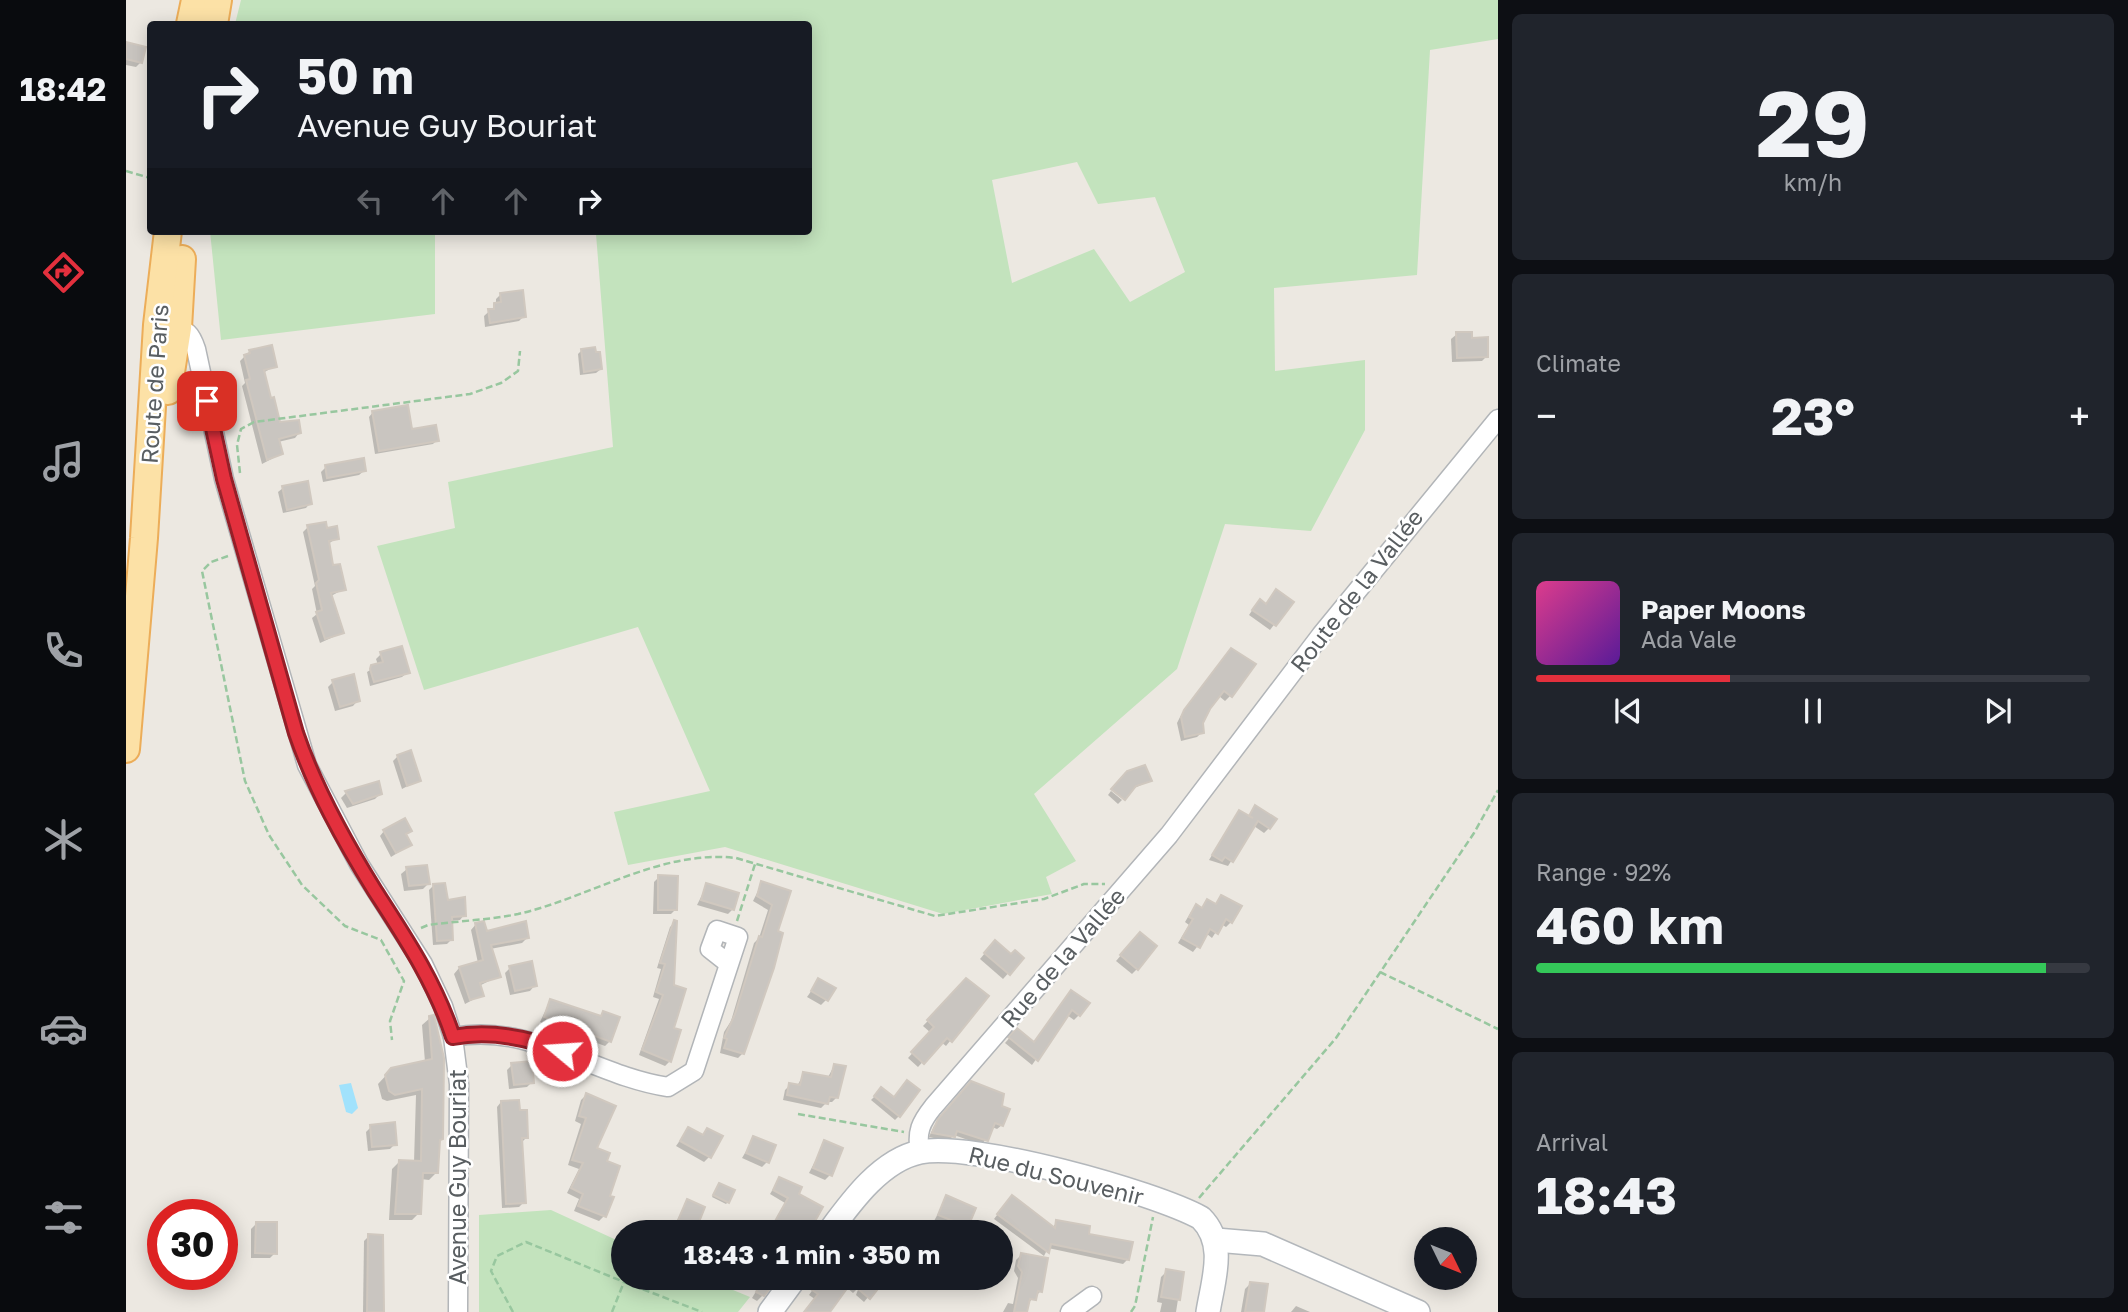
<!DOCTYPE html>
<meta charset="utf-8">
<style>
:root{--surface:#171b24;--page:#20242c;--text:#f1f3f6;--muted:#9ea1a6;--line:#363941;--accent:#e3303d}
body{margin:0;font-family:"Golos Text",sans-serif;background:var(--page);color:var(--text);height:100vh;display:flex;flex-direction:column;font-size:26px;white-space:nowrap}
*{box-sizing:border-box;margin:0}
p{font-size:23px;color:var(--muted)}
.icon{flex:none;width:38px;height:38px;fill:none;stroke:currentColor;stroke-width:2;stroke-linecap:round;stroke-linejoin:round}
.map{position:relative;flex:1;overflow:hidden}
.details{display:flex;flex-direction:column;gap:14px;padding:14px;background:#0d0f14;width:630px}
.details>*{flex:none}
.guide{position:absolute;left:21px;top:21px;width:665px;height:214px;border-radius:7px;box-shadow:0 4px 18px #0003;background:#171b24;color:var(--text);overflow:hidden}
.needle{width:46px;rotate:133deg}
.fabs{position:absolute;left:1288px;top:1227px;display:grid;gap:14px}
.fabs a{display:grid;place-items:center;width:63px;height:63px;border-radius:50%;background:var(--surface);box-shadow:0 4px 18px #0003;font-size:35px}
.speed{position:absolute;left:21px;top:1199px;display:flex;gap:14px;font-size:35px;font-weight:700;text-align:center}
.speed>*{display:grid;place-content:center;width:91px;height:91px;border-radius:50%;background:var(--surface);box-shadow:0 4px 18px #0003;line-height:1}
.speed .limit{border:10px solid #d22;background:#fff;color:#111}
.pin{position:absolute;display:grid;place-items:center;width:60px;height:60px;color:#fff;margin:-30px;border-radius:14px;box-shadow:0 4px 10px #0006}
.me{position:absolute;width:77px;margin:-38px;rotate:288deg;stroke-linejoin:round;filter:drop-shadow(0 0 5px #0008)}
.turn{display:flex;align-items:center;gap:24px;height:147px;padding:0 35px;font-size:32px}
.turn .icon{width:91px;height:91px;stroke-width:2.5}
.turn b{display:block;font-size:49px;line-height:60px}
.lanes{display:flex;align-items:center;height:66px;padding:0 35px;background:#0003;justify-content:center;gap:35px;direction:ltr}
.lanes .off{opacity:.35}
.big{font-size:52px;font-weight:700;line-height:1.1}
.details .tile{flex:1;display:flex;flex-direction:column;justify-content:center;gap:10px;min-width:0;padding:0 24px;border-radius:10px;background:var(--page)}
.details .dial{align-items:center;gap:0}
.dial b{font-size:91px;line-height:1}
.song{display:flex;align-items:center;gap:21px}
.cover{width:84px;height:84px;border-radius:10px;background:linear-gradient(135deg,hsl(330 70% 55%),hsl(270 70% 35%))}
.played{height:7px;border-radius:4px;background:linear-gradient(90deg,var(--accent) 35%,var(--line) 35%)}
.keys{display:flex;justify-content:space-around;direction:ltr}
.heat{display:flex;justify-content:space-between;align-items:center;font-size:38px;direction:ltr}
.charge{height:10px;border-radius:5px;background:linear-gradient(90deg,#34c759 92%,var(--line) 0)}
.trip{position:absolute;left:485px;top:1220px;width:402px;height:70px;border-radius:35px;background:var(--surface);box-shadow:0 4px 18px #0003;font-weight:700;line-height:70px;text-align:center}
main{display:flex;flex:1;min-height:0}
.tabs{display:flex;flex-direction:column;width:126px;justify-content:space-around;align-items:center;background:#090b0e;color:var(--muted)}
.tabs .icon{width:49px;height:49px}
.tabs .on{color:var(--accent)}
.tabs b{font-size:32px;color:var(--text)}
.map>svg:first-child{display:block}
.green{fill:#c3e3bd;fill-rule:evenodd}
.water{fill:#a1e2fc}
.shadow{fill:#0003}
.building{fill:#c9c5c0;stroke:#d0c8bf;stroke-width:2}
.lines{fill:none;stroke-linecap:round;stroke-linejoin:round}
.street-casing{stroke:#b2b5b8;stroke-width:21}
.secondary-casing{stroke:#b3b7bb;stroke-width:26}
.primary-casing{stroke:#ecad59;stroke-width:30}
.path{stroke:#98c79f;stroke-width:2.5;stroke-dasharray:7 3.5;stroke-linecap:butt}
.street{stroke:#fff;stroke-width:18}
.secondary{stroke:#fff;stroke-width:23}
.primary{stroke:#fce1a6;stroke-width:26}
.route-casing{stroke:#941f28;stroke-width:18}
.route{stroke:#e3303d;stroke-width:12}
.labels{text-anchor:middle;stroke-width:5;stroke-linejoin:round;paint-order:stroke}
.street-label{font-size:23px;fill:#595e61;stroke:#fff}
</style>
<main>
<nav class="tabs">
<b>18:42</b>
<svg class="icon on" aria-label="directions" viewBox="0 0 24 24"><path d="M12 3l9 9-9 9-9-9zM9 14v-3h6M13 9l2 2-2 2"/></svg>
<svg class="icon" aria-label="music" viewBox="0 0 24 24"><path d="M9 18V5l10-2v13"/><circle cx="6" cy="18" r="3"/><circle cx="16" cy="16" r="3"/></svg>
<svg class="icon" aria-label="phone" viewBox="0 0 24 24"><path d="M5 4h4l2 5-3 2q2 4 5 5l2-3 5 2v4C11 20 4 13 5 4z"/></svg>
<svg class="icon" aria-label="climate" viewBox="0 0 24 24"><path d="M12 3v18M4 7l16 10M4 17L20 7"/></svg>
<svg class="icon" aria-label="car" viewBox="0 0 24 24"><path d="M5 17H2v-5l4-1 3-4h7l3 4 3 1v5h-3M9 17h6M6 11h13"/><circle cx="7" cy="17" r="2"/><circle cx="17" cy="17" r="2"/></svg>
<svg class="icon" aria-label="filters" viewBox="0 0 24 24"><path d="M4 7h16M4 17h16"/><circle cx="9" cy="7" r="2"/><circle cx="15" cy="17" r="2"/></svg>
</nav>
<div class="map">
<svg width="1372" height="1312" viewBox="0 0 1372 1312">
<rect width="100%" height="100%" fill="#ece8e1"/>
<g class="green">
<path d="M115,0H1372V39L1304,50L1291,275L1148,288L1149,371L1239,360V430L1185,531L1099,524L1051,669L908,794L950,861L920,877L926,894L817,914L599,847L502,865L488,812L584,791L512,627L298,690L251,546L329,528L322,482L487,447L470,234L309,231V314L95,340L84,231H682V24H109ZM951,162L972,204L1029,197L1059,272L1004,302L968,249L886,283L866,180Z"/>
<polygon points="425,1210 497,1243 497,1278 578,1278 624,1297 612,1312 353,1312 353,1215"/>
</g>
<polygon class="water" points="225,1083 232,1108 226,1114 220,1112 213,1085"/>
<g class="shadow">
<polygon points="0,44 15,62 10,67 0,65"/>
<polygon points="375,294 398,316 393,321 359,327 358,316 370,305 370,299"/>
<polygon points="1331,334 1345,340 1361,356 1356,361 1326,362 1325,339"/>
<polygon points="456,350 475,369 470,373 454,375 452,354"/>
<polygon points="124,351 149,366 137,373 153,424 173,433 169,438 152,442 155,454 136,464 116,386 119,383 114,361"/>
<polygon points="247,412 284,431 311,440 307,444 249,454 243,417"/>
<polygon points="200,467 239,470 233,475 197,482 195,472"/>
<polygon points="157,488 184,503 180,508 157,513 152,492"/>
<polygon points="182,527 211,538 202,544 206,567 218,589 205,596 216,633 194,643 186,618 191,614 186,589 189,586 177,532"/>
<polygon points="1150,591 1165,602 1144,630 1123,615 1129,606 1139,605"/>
<polygon points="255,654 282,672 276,677 244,686 241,672 252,665 250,659"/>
<polygon points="1100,655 1104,696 1099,701 1093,696 1075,723 1076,732 1071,737 1055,741 1051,723 1054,717"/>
<polygon points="207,682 232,700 227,706 209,711 202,687"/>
<polygon points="272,756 293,780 276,789 267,761"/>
<polygon points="1018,767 1024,781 1004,790"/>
<polygon points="251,783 254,794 249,799 221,808 215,798 220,793"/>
<polygon points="985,791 996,800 992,804 982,795"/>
<polygon points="1130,807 1143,828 1138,833 1128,826 1102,866 1083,860 1109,817 1122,817"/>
<polygon points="258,831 284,831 279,836 284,845 265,857 254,836"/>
<polygon points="281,869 302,884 297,889 278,891 275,874"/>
<polygon points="533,877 550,909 545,914 527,914 528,882"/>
<polygon points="636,883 663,892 617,1053 612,1058 594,1053 598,1032 605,1021 628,943 633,938 642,910 627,901"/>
<polygon points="581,885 607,909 602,914 571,905"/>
<polygon points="307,886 338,915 334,920 324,921 325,940 321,944 307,945 303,890"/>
<polygon points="1096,897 1105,922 1100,927 1095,924 1086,938 1081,934 1067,952 1052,943 1063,925 1059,922 1065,912 1070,906 1075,909 1082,901 1089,905"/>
<polygon points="549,922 544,1061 539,1066 513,1055 533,999 527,997 535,969 531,968 544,927"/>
<polygon points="350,924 360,933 401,938 396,943 364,949 373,976 353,986 356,995 339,1004 328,974 333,968 352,963 345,930"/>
<polygon points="1009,939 1011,969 1006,974 990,961"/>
<polygon points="864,947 896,958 877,979 854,959"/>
<polygon points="384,968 409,985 404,991 384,995 379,973"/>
<polygon points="693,980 700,1000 695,1005 681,997"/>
<polygon points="840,981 860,996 820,1046 815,1042 792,1067 782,1058 805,1033 797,1026"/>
<polygon points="941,997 953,1015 948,1020 941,1015 906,1065 879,1043 886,1035 907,1043"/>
<polygon points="424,1001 473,1017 477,1013 484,1041 479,1046 414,1022"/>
<polygon points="304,1018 312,1142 311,1172 303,1180 295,1179 293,1213 286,1220 263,1220 266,1169 273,1162 288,1162 290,1095 261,1101 256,1099 252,1084 265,1070 299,1062 296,1025"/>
<polygon points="386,1065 406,1082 401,1087 383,1089 381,1070"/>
<polygon points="708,1066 711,1097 706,1102 701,1102 695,1108 657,1100 659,1090 664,1085 671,1086 678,1074 701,1079"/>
<polygon points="841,1088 876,1125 871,1129 866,1127 856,1145 828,1135 822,1141 803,1137 808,1126"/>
<polygon points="752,1093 773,1116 769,1120 745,1100"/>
<polygon points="460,1095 469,1148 479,1162 478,1216 473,1221 448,1211 453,1199 441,1193 453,1169 442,1165 455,1124 449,1121 455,1100"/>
<polygon points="375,1102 401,1137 396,1142 398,1202 393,1207 376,1208 371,1107"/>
<polygon points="245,1127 269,1144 264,1149 242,1151 240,1132"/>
<polygon points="562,1129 576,1135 582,1130 583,1157 578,1162 550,1146"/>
<polygon points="628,1138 641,1162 636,1167 616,1158"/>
<polygon points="699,1142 704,1175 699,1180 683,1173"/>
<polygon points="653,1179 671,1195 680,1232 643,1232 659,1203 644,1194"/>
<polygon points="593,1185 602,1202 600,1204 586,1197"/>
<polygon points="821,1197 841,1226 835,1231 808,1221"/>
<polygon points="561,1201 577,1208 566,1232 546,1230"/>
<polygon points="881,1202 926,1228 931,1222 961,1235 1002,1259 997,1264 922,1248 918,1256 868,1219"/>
<polygon points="130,1224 149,1253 144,1258 125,1258 125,1229"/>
<polygon points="243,1236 256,1312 237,1312 238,1241"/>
<polygon points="895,1255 915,1291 901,1304 899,1312 877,1312 882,1303 887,1304 892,1278 888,1271 890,1260"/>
<polygon points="1041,1271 1056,1274 1050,1312 1034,1312 1036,1303 1031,1302 1035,1277"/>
<polygon points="709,1278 734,1278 752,1285 738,1302 730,1295 733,1287 727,1293 720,1287 703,1309 683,1295 690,1285 704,1288"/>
<polygon points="637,1280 637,1295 631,1301 626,1298"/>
<polygon points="1125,1283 1134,1312 1115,1312 1119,1289"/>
<polygon points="1170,1306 1184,1312 1165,1312"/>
</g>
<g class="building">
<polygon points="0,42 20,47 16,63 0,59"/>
<polygon points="397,290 400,317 364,323 362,309 368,309 368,303 375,302 374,293"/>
<polygon points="1330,332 1346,332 1346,338 1362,337 1362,357 1331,358"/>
<polygon points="146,345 151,367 138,370 145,398 148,397 154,422 173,420 175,433 153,439 157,454 141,460 120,380 124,379 118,355 124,353 123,350"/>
<polygon points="469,347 470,352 474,352 476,369 458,372 455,349"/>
<polygon points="282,405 286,429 310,425 313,441 253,451 246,411"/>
<polygon points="238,458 240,471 201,478 199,465"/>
<polygon points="182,481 186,504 161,510 156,486"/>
<polygon points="200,522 201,528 211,526 213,539 203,541 207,565 214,564 220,590 205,593 218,633 199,639 190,612 196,610 190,583 193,580 181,525"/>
<polygon points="1150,589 1168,602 1150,626 1126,610 1134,599 1140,604"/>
<polygon points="276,646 284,673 248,682 244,669 245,665 257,662 254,652"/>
<polygon points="1105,648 1130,664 1106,697 1098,691 1084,709 1077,723 1078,733 1059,737 1055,717 1058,710"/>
<polygon points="228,674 234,701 214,707 206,680"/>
<polygon points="285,750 295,781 281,786 271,755"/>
<polygon points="1019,765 1026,781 1010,786 999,800 985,789 1001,771"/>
<polygon points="253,781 256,794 227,804 219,791"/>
<polygon points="1129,805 1151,819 1144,829 1132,821 1107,862 1099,857 1096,861 1086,855 1113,810 1127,818 1123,816"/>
<polygon points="279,818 286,831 280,834 286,845 270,853 257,830"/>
<polygon points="301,865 304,884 283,886 280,867"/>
<polygon points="532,875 552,876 551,910 532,910"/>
<polygon points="635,881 665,891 652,931 657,933 648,968 618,1054 598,1048 601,1039 598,1038 609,1014 633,936 636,937 646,905 631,896"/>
<polygon points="319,883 322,900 339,897 340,916 326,917 327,940 311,941 307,884"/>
<polygon points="580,883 613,893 608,910 575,900"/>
<polygon points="1095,895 1116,906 1106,923 1100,919 1092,934 1084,929 1074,948 1056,938 1067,919 1063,917 1070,904 1076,908 1081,899 1090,904"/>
<polygon points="548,920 551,921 548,985 560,989 548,1028 555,1030 545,1062 516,1050 537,995 530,992 539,964 534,963"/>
<polygon points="358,921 361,931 400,921 403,938 365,945 375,977 354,983 358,996 344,1000 333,967 357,960 349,923"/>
<polygon points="1014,932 1031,946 1012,970 994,955"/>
<polygon points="869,940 885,954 889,950 898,958 884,975 858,953"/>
<polygon points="406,961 411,986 389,991 383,966"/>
<polygon points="692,978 710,988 702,1001 685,991"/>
<polygon points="840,978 863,996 826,1042 821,1038 798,1064 785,1052 808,1027 801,1020"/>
<polygon points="945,990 964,1003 954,1016 946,1010 912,1061 882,1037 891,1028 908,1042"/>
<polygon points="424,999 475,1016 477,1011 494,1017 485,1042 418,1017"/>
<polygon points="308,1015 318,1058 317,1139 314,1140 312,1173 297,1173 295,1214 269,1214 273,1160 295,1161 296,1089 269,1095 263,1091 259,1075 265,1068 306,1059 303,1016"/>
<polygon points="406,1061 408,1083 388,1085 385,1063"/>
<polygon points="708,1064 720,1066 712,1098 704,1097 702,1104 661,1095 663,1083 674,1085 677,1072 705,1077"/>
<polygon points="781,1080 794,1090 774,1117 748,1096 755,1087 768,1097"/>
<polygon points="845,1081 878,1094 876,1106 884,1109 877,1126 869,1123 862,1141 831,1131 829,1137 806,1133 812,1119"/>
<polygon points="460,1093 490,1106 471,1148 484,1153 481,1161 494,1166 484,1196 488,1197 480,1217 452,1206 457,1194 445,1188 457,1163 446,1160 460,1118 453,1116"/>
<polygon points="393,1100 394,1110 401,1110 402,1138 396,1138 400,1203 380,1204 375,1101"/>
<polygon points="269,1122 271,1145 246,1147 244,1125"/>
<polygon points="562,1127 577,1135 581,1128 597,1136 585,1158 554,1141"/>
<polygon points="627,1136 650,1145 643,1163 620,1153"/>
<polygon points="698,1140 717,1148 706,1176 687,1168"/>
<polygon points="653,1177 676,1187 673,1194 697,1207 683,1232 643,1232 662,1198 647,1190"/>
<polygon points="593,1183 609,1190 603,1203 587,1195"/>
<polygon points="820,1195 850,1208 842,1227 812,1215"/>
<polygon points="886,1195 929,1228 930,1220 964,1226 963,1234 1007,1242 1003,1260 925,1244 923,1253 871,1214"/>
<polygon points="561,1199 579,1207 569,1232 550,1225"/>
<polygon points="130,1222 151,1222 151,1254 129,1253"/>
<polygon points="242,1234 257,1235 258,1312 241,1312"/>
<polygon points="895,1253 922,1258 916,1292 912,1291 910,1300 904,1299 901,1312 888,1312 896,1272 892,1266"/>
<polygon points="1040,1269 1058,1272 1054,1300 1035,1297"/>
<polygon points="637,1278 652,1278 638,1296 630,1292"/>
<polygon points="710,1278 739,1278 755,1285 744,1299 725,1283 704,1312 678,1312 692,1294 686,1290 694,1279 704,1286"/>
<polygon points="1124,1282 1142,1284 1138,1312 1119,1312"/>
</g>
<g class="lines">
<defs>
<g id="street">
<path d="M45,327C61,329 65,334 70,349L98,479L181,765L233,864L297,964L317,1006L327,1037L333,1084L332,1312"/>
<path d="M327,1037C405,1022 468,1076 542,1087L568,1071L612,937L591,930L584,949L603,964"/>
<path d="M794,1152C790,1132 795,1122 807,1107L1043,835L1195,635L1372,419"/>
<polyline points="944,1312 966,1296"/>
</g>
<g id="secondary">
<path d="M703,1232C725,1202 755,1160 794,1152C846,1141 1028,1192 1075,1218C1101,1244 1087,1280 1082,1312"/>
<polyline points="1090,1240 1137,1244 1292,1312"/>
<polyline points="644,1312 669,1278"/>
</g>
<g id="primary">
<polyline points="64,24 69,0"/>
<polyline points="88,24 92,0"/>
<polyline points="42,391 52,328 56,259"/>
<polyline points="0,749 18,538 31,325 42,231"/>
</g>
</defs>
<use href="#street" class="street-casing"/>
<use href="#secondary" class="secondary-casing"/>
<use href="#primary" class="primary-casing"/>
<g class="path">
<polyline points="0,171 24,178"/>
<polyline points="114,473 111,445 115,429 128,422 344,394 375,383 392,371 394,351"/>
<polyline points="102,556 85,562 76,571 119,781 143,835 176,885 219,926 255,940 278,981 264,1021 266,1040"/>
<polyline points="611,921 629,864"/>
<path d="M295,928L302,925C331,921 363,920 392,914C463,898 535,849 610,858L809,916L918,899L958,884H979"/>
<polyline points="1254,972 1372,1029"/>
<polyline points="672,1114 778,1132"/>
<polyline points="1073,1198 1210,1038 1348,833 1372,790"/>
<polyline points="387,1312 365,1271 371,1256 400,1242 498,1282"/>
<polyline points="486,1312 498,1282 576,1312"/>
<polyline points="1005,1312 1009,1306 1027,1217"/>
</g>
<use href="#street" class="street"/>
<use href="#secondary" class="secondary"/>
<use href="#primary" class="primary"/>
</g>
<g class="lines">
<defs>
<path id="route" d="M81,401L98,479L170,733C189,789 218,841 249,891C280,939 309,982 327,1037C363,1030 402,1038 436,1051"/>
</defs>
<use href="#route" class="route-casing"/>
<use href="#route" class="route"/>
</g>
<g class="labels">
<g class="street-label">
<text transform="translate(29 384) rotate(-86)" y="8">Route de Paris</text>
<text transform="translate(1231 591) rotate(-52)" y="8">Route de la Vallée</text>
<text transform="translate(937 958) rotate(-49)" y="8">Rue de la Vallée</text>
<text transform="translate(930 1176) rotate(14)" y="8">Rue du Souvenir</text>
<text transform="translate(332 1177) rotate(-90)" y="8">Avenue Guy Bouriat</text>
</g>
</g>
</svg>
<div class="fabs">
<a><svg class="needle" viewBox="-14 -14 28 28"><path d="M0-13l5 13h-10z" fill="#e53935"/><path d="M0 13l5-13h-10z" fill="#9ea1a6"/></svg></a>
</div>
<div class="speed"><div class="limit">30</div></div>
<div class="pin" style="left:81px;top:401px;background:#d93025"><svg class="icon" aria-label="arrive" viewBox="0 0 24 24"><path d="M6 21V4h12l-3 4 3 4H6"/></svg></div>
<svg class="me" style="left:436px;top:1051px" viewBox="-20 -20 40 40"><circle r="17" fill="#e3303d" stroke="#fff" stroke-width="3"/><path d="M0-11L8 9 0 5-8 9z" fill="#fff"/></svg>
<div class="trip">18:43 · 1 min · 350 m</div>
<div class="guide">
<div class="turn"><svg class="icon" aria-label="right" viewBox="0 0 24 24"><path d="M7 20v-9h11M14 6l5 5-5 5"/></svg><div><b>50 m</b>Avenue Guy Bouriat</div></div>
<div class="lanes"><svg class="icon off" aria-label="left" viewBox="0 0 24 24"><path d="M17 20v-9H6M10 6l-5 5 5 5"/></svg><svg class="icon off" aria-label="ahead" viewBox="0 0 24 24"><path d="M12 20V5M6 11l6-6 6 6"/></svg><svg class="icon off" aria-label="ahead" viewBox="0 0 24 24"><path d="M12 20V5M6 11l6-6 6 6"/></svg><svg class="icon" aria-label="right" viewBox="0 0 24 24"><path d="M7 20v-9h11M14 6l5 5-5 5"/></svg></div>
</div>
</div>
<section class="details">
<div class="tile dial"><b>29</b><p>km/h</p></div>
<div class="tile"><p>Climate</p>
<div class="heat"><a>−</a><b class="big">23°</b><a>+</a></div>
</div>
<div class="tile">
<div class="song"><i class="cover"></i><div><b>Paper Moons</b><p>Ada Vale</p></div></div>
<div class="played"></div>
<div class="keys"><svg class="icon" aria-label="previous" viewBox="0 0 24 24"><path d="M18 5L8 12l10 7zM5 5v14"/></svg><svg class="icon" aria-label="pause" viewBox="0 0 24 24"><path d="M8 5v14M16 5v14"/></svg><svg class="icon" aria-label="next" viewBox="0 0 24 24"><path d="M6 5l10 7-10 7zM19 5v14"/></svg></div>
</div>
<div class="tile"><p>Range · 92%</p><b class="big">460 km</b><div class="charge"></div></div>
<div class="tile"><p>Arrival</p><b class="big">18:43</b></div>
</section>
</main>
